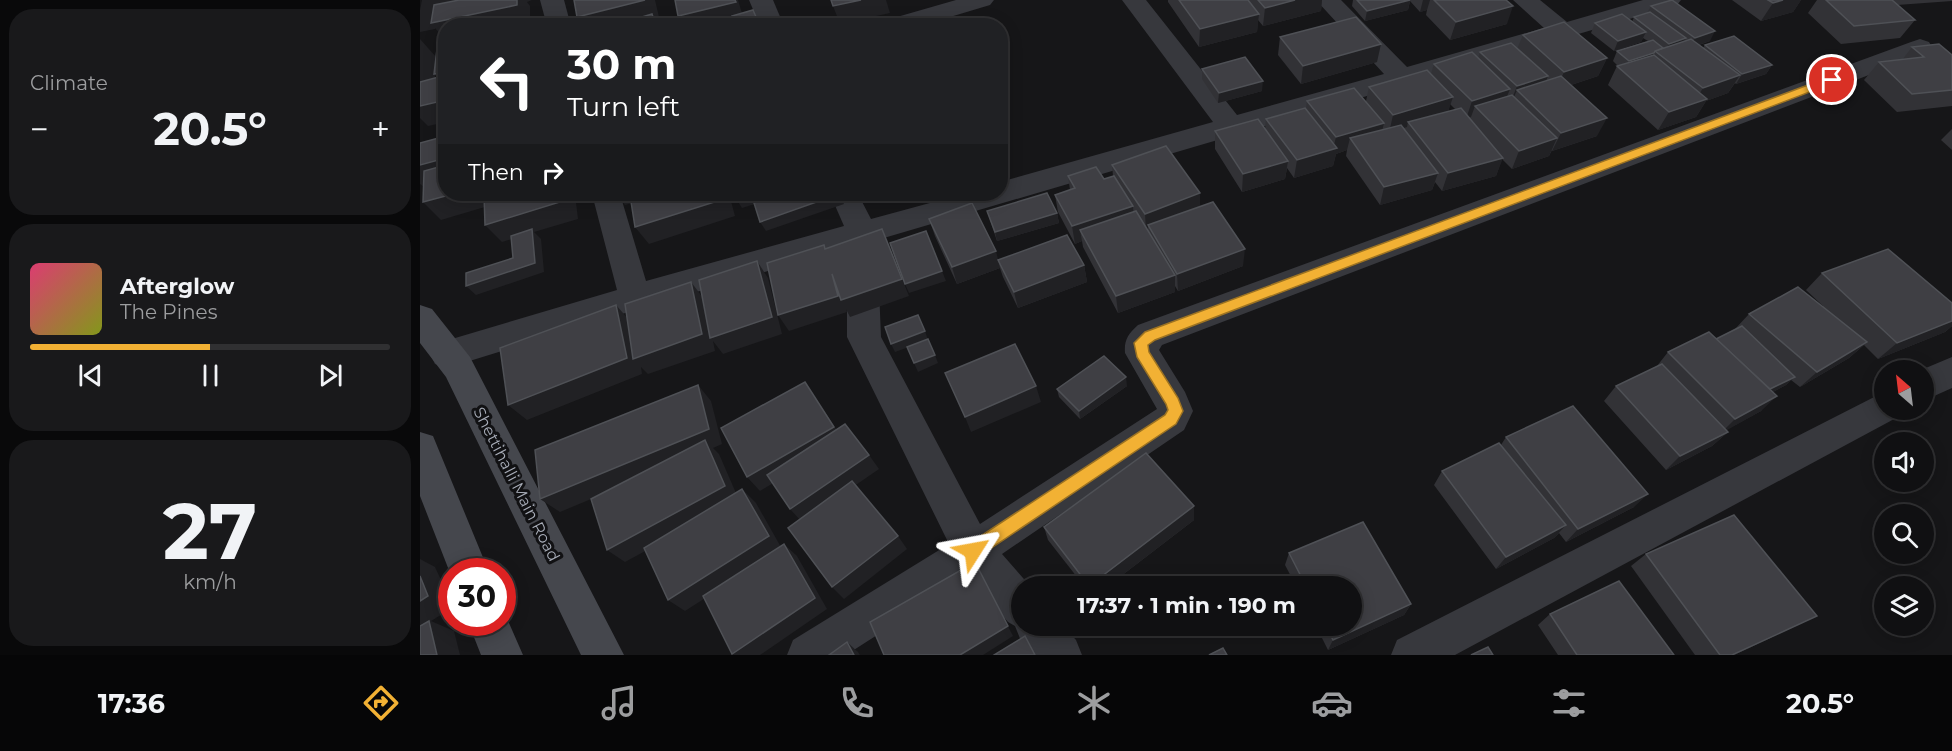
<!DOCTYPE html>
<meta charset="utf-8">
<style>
:root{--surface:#101012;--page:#19191b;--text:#f1f3f6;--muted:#9c9d9f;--line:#303032;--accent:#f2b134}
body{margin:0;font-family:Montserrat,sans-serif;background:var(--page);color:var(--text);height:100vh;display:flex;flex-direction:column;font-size:22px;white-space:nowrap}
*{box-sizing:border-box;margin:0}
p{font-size:20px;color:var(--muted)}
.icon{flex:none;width:33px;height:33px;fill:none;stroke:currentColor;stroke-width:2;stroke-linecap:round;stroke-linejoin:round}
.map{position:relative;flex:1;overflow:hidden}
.sheet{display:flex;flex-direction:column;gap:9px;padding:9px;background:#09090a;width:420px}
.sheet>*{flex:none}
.banner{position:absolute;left:18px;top:18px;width:570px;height:183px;border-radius:24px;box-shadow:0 3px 15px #0003,0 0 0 2px var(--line);background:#202124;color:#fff;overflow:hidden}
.needle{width:39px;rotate:332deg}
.buttons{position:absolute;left:1454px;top:360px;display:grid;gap:12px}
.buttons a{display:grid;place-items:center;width:60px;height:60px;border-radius:50%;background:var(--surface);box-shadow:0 3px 15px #0003,0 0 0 2px var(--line);font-size:30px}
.speed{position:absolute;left:18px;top:558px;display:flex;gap:12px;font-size:30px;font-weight:700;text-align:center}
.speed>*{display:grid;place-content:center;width:78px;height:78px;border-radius:50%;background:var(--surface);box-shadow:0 3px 15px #0003,0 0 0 2px var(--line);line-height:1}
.speed .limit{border:9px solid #d22;background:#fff;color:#111}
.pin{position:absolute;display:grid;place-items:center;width:51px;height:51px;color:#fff;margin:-26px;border:3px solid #fff;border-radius:50%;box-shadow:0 2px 6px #0007}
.me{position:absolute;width:66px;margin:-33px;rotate:56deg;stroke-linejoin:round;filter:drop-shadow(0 0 4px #0008)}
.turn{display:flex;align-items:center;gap:21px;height:126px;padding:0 30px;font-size:27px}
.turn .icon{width:78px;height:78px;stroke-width:2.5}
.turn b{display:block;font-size:42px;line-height:51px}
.then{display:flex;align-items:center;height:57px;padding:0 30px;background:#0003;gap:12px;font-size:22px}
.big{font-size:45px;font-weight:700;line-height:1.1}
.sheet .widget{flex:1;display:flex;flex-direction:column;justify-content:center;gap:9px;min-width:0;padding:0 21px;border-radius:24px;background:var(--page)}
.sheet .dial{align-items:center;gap:0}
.dial b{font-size:78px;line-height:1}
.song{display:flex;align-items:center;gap:18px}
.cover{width:72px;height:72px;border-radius:9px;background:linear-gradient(135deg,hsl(340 70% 55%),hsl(70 70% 35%))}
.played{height:6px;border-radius:3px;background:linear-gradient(90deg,var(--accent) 50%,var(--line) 50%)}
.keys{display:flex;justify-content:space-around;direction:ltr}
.heat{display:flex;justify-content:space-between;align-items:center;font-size:33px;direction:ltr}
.trip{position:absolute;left:591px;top:576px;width:351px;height:60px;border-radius:30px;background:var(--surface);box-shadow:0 3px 15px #0003,0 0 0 2px var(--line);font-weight:700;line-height:60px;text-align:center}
.tabs{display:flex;height:96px;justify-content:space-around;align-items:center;background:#060607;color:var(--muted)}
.tabs .icon{width:42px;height:42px}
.tabs .active{color:var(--accent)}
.tabs b{font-size:27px;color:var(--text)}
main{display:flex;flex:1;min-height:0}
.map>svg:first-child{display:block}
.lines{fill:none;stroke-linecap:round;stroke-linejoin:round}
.minor{fill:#37383d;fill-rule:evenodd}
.secondary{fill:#45474d;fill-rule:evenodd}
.wall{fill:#323236;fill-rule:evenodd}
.shaded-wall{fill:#212124}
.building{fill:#3f3f44;stroke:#4f5156;stroke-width:1.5}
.route{fill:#f2b134;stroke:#9d7322;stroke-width:1.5}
.labels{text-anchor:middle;stroke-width:6;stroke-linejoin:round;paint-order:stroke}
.street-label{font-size:16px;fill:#a8adb8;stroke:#111113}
</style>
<main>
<section class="sheet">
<div class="widget"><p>Climate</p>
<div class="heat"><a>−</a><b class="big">20.5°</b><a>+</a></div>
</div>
<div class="widget">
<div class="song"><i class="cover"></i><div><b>Afterglow</b><p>The Pines</p></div></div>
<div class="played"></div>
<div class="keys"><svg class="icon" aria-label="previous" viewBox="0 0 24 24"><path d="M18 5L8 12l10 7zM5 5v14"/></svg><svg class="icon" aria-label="pause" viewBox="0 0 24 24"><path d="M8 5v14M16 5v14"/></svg><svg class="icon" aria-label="next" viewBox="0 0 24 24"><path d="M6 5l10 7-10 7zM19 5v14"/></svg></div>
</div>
<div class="widget dial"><b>27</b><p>km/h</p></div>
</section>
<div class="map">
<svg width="1532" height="655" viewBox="0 0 1532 655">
<rect width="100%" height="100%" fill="#161618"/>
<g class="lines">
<g class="minor">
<polygon points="120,0 144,0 151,26 127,26"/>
<polygon points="329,0 353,0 364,26 340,26"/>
<polygon points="536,0 574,0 570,5 500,26 460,26 463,21"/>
<path d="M702,0H726L817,115L964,74L896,0H921L987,67L1124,28L1093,0H1120L1147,22L1223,0H1261L1257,5L457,240L461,337L560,524L737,409L705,353C704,340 708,334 718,325L1491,42L1500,39L1509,42L1512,47L1509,52L742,345L739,350L765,392L773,411L764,430L582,554L610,586H602V626H643L656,640L662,655H613L601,641L595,626L588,622L549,576L426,655H367L373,640L529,544L427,337V248L215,310L27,368L15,364L10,354L15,344L197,290L172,194H200L226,281L424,226L410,194H438L451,219L543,194H580V182L793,122Z"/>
<polygon points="1532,357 1532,388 1503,401 1503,370 1501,370"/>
<polygon points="1464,392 1464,410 1480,410 1476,418 1035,655 971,655 977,640"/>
</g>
<g class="secondary">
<polygon points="0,305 12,309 50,357 204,655 161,655 26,377 0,343"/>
<polygon points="0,432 13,436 69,572 32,572 32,578 0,496"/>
<polygon points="82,607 103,655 61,655 48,622 82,622"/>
</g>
</g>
<g class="wall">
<polygon points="748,0 902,0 901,11 843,26 838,20 837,32 779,47 748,2"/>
<polygon points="933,0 1086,0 1087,24 1030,40 1006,15 1007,10 1000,12 990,1 988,10 945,21 932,6"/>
<polygon points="1312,0 1381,0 1373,12 1341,21"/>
<polygon points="1397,0 1532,0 1532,1 1477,5 1495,20 1480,38 1421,44 1388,13"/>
<polygon points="1231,6 1290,41 1279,45 1283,48 1285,45 1352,65 1346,74 1316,84 1315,83 1308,93 1286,101 1276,117 1238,130 1188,85 1197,66 1198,66 1193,61 1197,51 1228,41 1223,38 1221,42 1194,51 1171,33 1175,23 1212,22 1214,17 1227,13"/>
<path d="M1103,35L1187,58L1178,76L1151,85L1177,136L1132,151V150L1129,156L1092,169L1082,159L1076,176L1022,191L1015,182L1012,190L960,205L926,156L927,150L916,154L913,166L874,178L867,168L865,179L822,192L795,149V131L845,129L846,119L886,109L887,101H946L949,87L1011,74L1014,64L1058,58L1060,52L1097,49ZM1030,104L1036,110L1028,112Z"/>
<polygon points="860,37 957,62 881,84 858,55"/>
<polygon points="1492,47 1532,55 1532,106 1477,112 1444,80 1459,62 1482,60"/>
<polygon points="782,69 842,91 798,103 782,79"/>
<polygon points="1532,129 1532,150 1521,140"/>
<polygon points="692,165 780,207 823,266 758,291 755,286 755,292 698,313 663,247 662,241 655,244 638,212 635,195 650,190 648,176 684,179 693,176"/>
<polygon points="567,211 637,213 639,223 577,241"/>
<polygon points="509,219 579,260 664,265 667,282 598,308 583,277 580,268 537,284 515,236"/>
<polygon points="1402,273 1532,303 1532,326 1525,332 1458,359 1444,345 1429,358 1380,387 1371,380 1366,385 1353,392 1341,411 1306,430 1308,432 1292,446 1246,470 1184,401 1196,386 1237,366 1248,352 1296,339 1315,329 1329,314 1403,306 1386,290"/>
<polygon points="707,386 660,419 639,397 637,389"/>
<polygon points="1086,437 1214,507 1146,542 1139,533 1134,538 1076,569 1014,485 1022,471 1081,445"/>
<polygon points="774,506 774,520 688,586 664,586 628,540 624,527"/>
<polygon points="943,522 991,604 984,615 908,650 896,626 932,626 932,586 876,586 865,565 869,553"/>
<polygon points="1226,554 1397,616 1314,655 1275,655 1211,566"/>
<polygon points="1130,614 1254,655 1138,655 1118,625"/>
</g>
<g class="shaded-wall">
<polygon points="2,0 112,0 107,2 110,6 110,23 100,26 26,26 26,41 15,28 15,29 0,32 0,10"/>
<polygon points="225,0 235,0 239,17 235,18 239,26 162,26 157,17"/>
<polygon points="315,0 318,0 324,20 309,24 309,26 263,26 258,16"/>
<polygon points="441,0 466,0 470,13 420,24 413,6"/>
<polygon points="875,0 902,0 901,11 843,26 845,8"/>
<polygon points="990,0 988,10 945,21 947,11"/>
<polygon points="1003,0 1010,0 1007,10 1000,12"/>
<polygon points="1363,0 1381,0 1373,12 1341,21 1353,3"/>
<polygon points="1093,6 1087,24 1030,40 1036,22"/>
<polygon points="839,14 837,32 779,47 780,29"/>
<polygon points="1295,31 1290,41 1269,48 1275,38"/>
<polygon points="1226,32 1221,42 1194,51 1198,41"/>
<polygon points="1266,38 1260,48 1244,54 1249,44"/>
<polygon points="0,39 16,57 26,72 26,88 15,75 15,82 0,85"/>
<polygon points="961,44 957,62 881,84 883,66"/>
<polygon points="1234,53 1229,62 1204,71 1209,61"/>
<polygon points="1187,58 1178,76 1136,90 1144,72"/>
<polygon points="1352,65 1346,74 1316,84 1322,74"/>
<polygon points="1320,75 1308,93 1286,101 1276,117 1238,130 1249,112 1273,104 1283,88"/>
<polygon points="1128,76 1121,94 1097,90 1091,104 1090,104 1097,86"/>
<polygon points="843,81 842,91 798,103 799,93"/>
<polygon points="1090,89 1083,107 1055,106 1051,117 1046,119 1052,101"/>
<polygon points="1033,97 1027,115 988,122 987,127 969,133 973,115"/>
<polygon points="26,100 26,122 8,126 0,118 0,106"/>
<polygon points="1187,118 1177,136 1132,151 1141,133"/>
<polygon points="964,123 960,140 930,138 927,150 916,154 913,166 874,178 877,160 913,149 916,137"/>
<polygon points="1137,138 1129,156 1092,169 1099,151"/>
<polygon points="26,158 26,181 4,187 0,184 0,165"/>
<polygon points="1083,158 1076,176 1022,191 1028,173"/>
<polygon points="868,161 865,179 822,192 823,174"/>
<polygon points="1018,173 1012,190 960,205 964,187"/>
<polygon points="780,193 780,211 728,225 728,230 726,231 725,214"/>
<polygon points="33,194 109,194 21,220 3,202"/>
<polygon points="142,194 155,194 158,219 114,232 121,239 124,272 56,295 46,286 115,263 112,233 82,242 65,225"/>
<polygon points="196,194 247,194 205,205"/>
<polygon points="303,194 309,194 315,216 229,244 215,227"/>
<polygon points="313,194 368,194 322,208"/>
<polygon points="419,194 424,204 346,231 340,222"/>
<polygon points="713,206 714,223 660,230 662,241 655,244 652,226"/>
<polygon points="637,213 639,223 577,241 575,232"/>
<polygon points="462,229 489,296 430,317 426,309 427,312 369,331 358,315"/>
<polygon points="825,249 823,266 758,291 757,274"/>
<polygon points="576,251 580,268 537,284 532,267"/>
<polygon points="337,261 348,278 362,334 303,354 293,341 295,351 228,374 221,367 222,374 107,420 88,405 196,305 210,321 271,282 284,299"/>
<polygon points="664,265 667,282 598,308 594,292"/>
<polygon points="522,271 526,281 489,293 485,284"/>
<polygon points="755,275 755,292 698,313 696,296"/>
<polygon points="1532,321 1532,326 1525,332 1458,359 1477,343"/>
<polygon points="505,331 508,340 475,352 471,344"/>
<polygon points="1447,342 1429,358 1380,387 1397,372"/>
<polygon points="515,355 518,363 498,372 494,363"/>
<polygon points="706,377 707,386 660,419 659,411"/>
<polygon points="1375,377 1366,385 1336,401 1345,392"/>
<polygon points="385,382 424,441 340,491 327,477"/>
<polygon points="278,385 291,401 302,444 293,448 299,454 319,500 205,562 187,550 289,450 140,512 120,499"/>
<polygon points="616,386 621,402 551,432 545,417"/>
<polygon points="1357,396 1341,411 1300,434 1315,419"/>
<polygon points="1308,432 1292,446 1246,470 1260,456"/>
<polygon points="449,455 459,469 382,522 370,509"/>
<polygon points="322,489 336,503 362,549 265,611 248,600"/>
<polygon points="1228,494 1214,507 1146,542 1158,529"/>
<polygon points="774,506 774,520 688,586 670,586"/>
<polygon points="1146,525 1134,538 1076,569 1086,557"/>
<polygon points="478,536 487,549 424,599 412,587"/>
<polygon points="364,544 377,556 407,609 340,655 313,655 312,654"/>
<polygon points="0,559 15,567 32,604 32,608 11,621 34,631 40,655 17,655 0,628"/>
<polygon points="555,562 593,636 563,655 540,655"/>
<polygon points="991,604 984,615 908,650 913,640"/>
<polygon points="1397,616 1314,655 1312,655"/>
<polygon points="427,642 438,652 440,655 434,655"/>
</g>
<g class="building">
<polygon points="39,0 97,0 97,5 11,23 14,5"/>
<polygon points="154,0 225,0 157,17"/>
<polygon points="255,0 315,0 316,2 258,16"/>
<polygon points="411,0 441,0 413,6"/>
<polygon points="759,0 828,0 839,14 780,29"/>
<polygon points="838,0 875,0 845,8"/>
<polygon points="937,0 990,0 947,11"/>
<polygon points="1014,0 1086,0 1093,6 1036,22"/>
<polygon points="1252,0 1295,31 1275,38 1231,6"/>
<polygon points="1348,0 1363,0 1353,3"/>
<polygon points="1406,0 1472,0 1495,20 1434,26"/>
<polygon points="333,10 340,26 316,26 312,16"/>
<polygon points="1230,12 1266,38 1249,44 1214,17"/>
<polygon points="232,14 236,26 203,26 202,23"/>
<polygon points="1202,14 1226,32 1198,41 1175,23"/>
<polygon points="936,17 961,44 883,66 860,37"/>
<polygon points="307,20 308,26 284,26"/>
<polygon points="1144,22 1187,58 1144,72 1103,35"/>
<polygon points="1314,36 1352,65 1322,74 1285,45"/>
<polygon points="1271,39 1320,75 1283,88 1235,51"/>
<polygon points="1233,40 1243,48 1235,51 1234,53 1209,61 1197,51"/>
<polygon points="1091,43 1128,76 1097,86 1060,52"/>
<polygon points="1519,44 1532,55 1532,90 1492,94 1459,62 1504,57 1492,47"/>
<polygon points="26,47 26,72 14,74 17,49"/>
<polygon points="1052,52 1090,89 1052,101 1014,64"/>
<polygon points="1234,55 1287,99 1249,112 1197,66"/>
<polygon points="825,57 843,81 799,93 782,69"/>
<polygon points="1007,70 1033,97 973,115 949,87"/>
<polygon points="26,75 26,100 0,106 0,82"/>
<polygon points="1141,76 1187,118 1141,133 1097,90"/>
<polygon points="934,88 964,123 916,137 887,101"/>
<polygon points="1092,95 1137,138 1099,151 1055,106"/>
<polygon points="885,108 917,148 877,160 846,119"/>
<polygon points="1041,108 1083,158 1028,173 988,122"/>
<polygon points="838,119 868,161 823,174 795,131"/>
<polygon points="981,125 1018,173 964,187 930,138"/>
<polygon points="26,136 26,158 0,165 0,143"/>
<polygon points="746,146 780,193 725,214 692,165"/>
<polygon points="26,165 26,194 33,194 3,202 4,171"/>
<polygon points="676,167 684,179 694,176 713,206 652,226 635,195 655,188 648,176"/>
<polygon points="627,193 637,213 575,232 567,211"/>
<polygon points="64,194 142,194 143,201 65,225"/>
<polygon points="215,194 303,194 304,199 215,227 210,195"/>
<polygon points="361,194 419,194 340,222 334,203"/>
<polygon points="793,202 825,249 757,274 728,225"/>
<polygon points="552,203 576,251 532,267 509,219"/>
<polygon points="716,211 755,275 696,296 660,230"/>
<polygon points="112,229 115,263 46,286 46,273 93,258 91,236"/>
<polygon points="462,229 482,279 421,300 412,274 418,296 358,315 347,263 404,245 405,249"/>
<polygon points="506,231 522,271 485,284 470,243"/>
<polygon points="647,235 664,265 594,292 578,260"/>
<polygon points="1468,249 1532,303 1532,321 1477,343 1402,273"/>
<polygon points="337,261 352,317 290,338 279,280"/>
<polygon points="271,282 282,334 213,359 205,304"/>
<polygon points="1378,287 1447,342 1397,372 1329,314"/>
<polygon points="196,305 207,358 88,405 80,348"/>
<polygon points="498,315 505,331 471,344 465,327"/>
<polygon points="1322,326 1375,377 1350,389 1296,339"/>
<polygon points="1289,332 1357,396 1315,419 1248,352"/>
<polygon points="508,339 515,355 494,363 487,347"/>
<polygon points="595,344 616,386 545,417 525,373"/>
<polygon points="684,356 706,377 659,411 637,389"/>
<polygon points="1242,364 1308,432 1260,456 1196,386"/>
<polygon points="385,382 414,427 327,477 301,428"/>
<polygon points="278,385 289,429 120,499 115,450"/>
<polygon points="1153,406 1228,494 1158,529 1086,437"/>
<polygon points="425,424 449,455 370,509 347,475"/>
<polygon points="285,440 305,486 187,550 171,499"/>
<polygon points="1079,443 1146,525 1086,557 1022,471"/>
<polygon points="726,453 774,506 669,586 624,527"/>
<polygon points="432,481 478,536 412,587 368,528"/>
<polygon points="322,489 349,536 248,600 224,548"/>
<polygon points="1314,515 1397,616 1312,655 1300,655 1226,554"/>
<polygon points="943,522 991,604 913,640 906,626 932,626 932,586 886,586 869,553"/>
<polygon points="364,544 395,598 312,654 283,596"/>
<polygon points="555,562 588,626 540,655 464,655 450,622"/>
<polygon points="0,576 8,596 0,601"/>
<polygon points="1199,581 1254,655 1157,655 1130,614"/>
<polygon points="9,621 17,655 0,655 0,626"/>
<polygon points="605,636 615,655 574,655"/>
<polygon points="427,642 434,655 409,655"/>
<polygon points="1068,647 1073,655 1051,655"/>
<polygon points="803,648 807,655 789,655"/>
</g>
<polygon class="route" points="1412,76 1416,77 1416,82 735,340 728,345 729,352 758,398 763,411 756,424 558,557 553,559 547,557 544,551 547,545 745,415 748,410 746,404 717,357 714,343 725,332"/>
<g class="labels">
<g class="street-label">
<text transform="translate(97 484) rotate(63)" y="6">Shettihalli Main Road</text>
</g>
</g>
</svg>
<div class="buttons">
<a><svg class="needle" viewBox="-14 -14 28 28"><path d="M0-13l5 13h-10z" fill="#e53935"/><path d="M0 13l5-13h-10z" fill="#9c9d9f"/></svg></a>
<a><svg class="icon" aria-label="sound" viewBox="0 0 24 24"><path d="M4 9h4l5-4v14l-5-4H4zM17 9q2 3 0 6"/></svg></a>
<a><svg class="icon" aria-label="search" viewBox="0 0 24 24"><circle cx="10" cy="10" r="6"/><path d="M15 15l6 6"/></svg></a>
<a><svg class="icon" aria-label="layers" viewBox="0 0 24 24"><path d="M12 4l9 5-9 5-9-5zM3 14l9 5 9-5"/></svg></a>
</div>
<div class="speed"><div class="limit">30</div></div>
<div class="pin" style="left:1412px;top:80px;background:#d93025"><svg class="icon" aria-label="arrive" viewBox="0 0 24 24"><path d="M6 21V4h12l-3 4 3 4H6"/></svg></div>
<svg class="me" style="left:553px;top:551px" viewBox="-20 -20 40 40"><path d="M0-17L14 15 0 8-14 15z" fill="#f2b134" stroke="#fff" stroke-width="4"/></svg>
<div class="trip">17:37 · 1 min · 190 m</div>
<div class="banner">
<div class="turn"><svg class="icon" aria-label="left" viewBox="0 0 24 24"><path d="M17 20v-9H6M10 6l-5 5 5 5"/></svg><div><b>30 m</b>Turn left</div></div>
<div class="then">Then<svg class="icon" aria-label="right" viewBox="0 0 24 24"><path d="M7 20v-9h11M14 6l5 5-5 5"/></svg></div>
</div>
</div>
</main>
<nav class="tabs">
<b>17:36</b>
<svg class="icon active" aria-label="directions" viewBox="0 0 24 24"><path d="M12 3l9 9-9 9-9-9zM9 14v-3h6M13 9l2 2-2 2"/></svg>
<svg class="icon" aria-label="music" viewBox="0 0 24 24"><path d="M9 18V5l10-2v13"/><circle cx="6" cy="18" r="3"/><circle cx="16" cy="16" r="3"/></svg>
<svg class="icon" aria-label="phone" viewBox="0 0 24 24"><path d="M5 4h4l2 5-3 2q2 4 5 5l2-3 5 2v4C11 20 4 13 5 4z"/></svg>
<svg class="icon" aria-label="climate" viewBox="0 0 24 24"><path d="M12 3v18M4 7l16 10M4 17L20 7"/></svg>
<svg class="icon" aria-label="car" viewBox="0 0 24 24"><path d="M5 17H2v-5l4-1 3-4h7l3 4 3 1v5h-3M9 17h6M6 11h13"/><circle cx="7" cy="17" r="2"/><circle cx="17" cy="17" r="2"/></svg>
<svg class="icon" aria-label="filters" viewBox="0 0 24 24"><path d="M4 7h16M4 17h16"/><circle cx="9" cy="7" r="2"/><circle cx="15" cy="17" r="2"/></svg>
<b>20.5°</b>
</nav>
